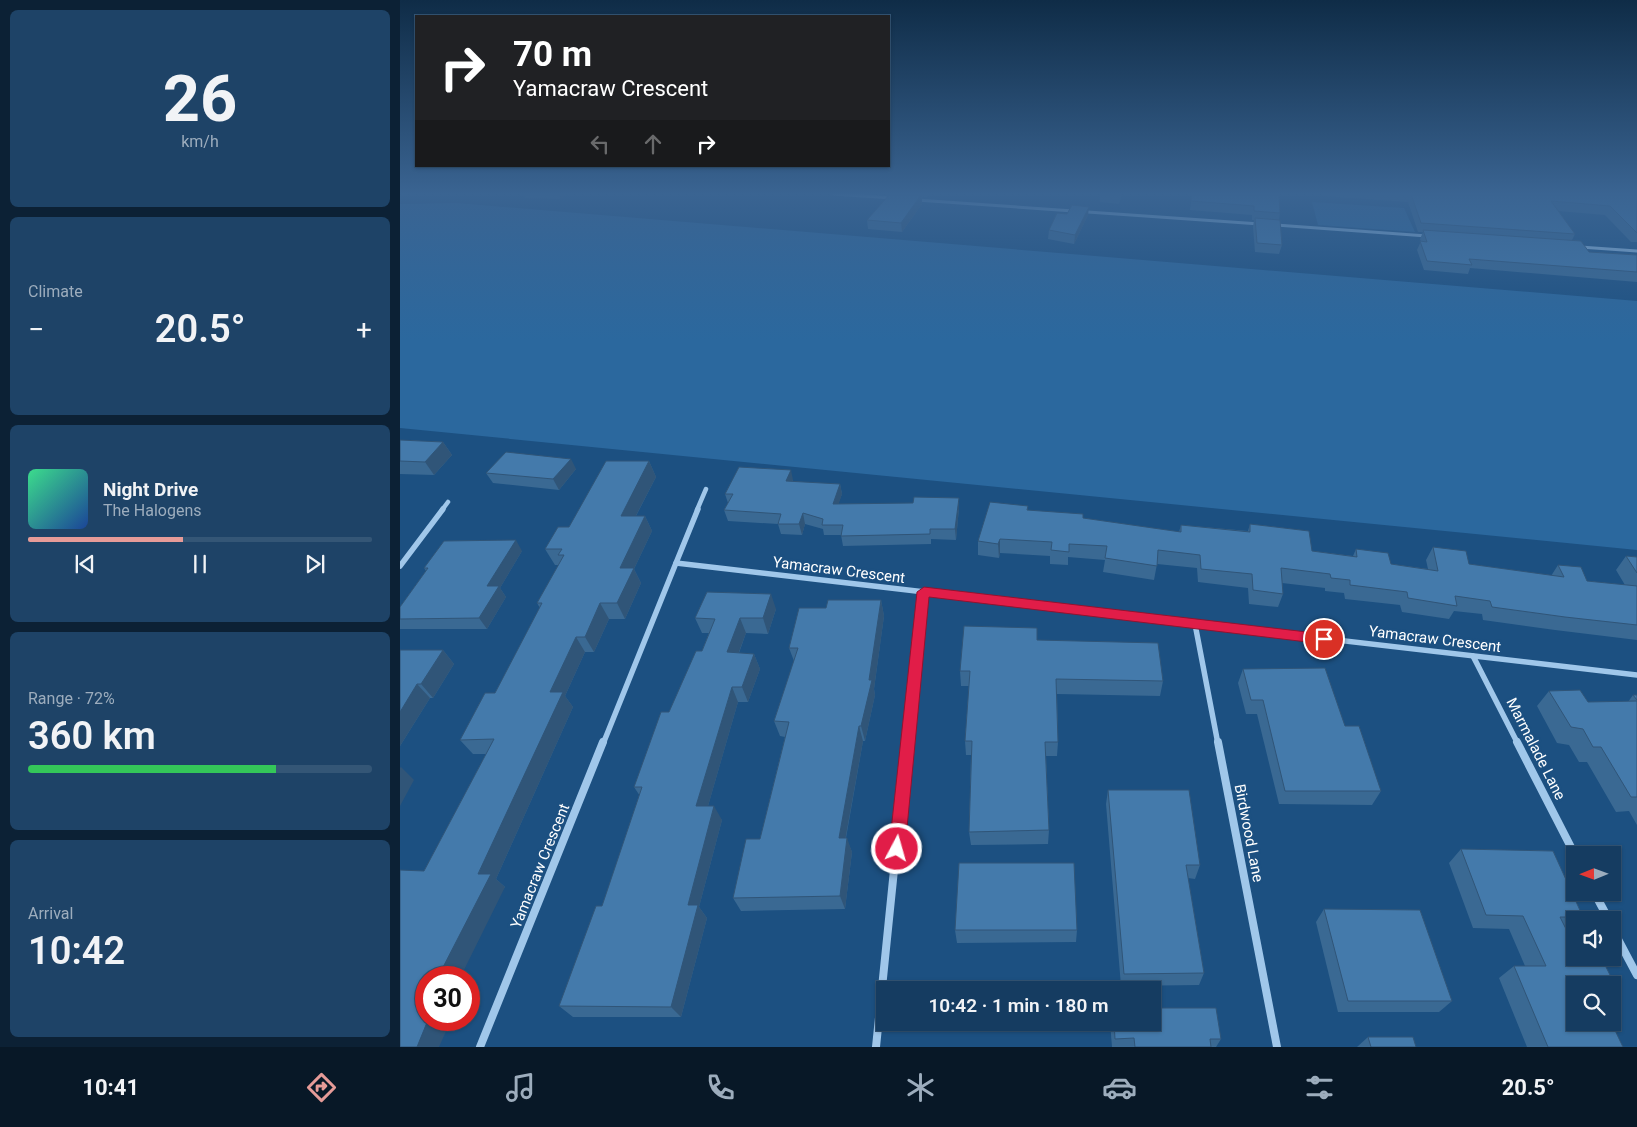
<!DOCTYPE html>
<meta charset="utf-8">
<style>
:root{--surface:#153c61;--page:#1e4367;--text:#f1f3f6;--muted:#9dadbd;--line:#345676;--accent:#e69b98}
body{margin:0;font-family:Roboto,sans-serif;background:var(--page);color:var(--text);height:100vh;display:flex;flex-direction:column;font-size:19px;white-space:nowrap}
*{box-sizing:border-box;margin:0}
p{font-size:16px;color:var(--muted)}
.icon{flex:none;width:28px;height:28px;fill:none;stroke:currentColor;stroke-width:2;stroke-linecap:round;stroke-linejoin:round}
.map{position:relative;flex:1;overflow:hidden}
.panel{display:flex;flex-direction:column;gap:10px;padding:10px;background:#0c2135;width:400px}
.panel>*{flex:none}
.banner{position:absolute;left:15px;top:15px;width:475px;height:152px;border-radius:0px;box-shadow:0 1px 4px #0004,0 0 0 1px var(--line);background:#202124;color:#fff;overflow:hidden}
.needle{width:32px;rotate:269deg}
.tools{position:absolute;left:1166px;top:846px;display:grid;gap:10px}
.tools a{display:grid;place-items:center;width:55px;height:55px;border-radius:0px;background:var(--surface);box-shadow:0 1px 4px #0004,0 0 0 1px var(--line);font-size:25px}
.speed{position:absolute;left:15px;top:966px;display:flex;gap:10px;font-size:25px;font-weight:700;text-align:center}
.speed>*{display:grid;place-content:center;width:65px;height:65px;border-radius:50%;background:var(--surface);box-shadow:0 1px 4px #0004,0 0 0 1px var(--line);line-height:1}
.speed .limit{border:8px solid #d22;background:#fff;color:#111}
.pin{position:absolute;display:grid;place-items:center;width:42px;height:42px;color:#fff;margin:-21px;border:2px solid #fff;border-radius:50%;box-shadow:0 1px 5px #0007}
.me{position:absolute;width:55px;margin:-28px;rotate:6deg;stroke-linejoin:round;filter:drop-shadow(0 0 4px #0008)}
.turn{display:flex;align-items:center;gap:18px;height:105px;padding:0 15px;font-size:22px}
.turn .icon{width:65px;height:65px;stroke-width:2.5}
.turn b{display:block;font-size:35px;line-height:42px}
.lanes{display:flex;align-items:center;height:48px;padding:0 15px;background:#0003;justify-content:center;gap:25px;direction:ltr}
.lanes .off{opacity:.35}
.big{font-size:38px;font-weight:600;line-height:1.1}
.panel .card{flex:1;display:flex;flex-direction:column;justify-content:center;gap:8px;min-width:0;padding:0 18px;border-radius:8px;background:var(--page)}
.panel .dial{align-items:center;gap:0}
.dial b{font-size:65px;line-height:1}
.song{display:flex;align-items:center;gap:15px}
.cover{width:60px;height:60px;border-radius:8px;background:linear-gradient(135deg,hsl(150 70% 55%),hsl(220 70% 35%))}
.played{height:5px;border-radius:2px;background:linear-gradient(90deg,var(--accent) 45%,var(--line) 45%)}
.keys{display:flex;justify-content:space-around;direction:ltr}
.heat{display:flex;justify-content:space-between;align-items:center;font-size:28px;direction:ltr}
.charge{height:8px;border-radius:4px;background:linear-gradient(90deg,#34c759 72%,var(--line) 0)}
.trip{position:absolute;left:476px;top:981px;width:285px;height:50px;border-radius:0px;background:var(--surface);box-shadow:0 1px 4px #0004,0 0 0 1px var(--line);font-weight:600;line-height:50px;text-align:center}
.dock{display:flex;height:80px;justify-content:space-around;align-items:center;background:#081827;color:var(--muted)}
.dock .icon{width:35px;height:35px}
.dock .selected{color:var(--accent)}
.dock b{font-size:22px;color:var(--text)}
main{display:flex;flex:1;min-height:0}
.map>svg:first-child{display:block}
.green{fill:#2b689e}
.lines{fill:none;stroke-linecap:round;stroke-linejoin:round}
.street-far3{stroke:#a0c7ea;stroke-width:3}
.street-far2{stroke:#a0c7ea;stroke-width:4.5}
.street-far1{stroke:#a0c7ea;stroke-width:5.5}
.street{stroke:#a0c7ea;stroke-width:8}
.wall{fill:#3a6993}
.shaded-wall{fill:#305578}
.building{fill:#447aab;stroke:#305578}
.route{fill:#e11d48;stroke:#92132f}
.labels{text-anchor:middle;stroke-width:5;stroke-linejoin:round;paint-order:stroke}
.near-street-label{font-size:15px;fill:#fff;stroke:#1c5081}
</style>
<main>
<section class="panel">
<div class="card dial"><b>26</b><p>km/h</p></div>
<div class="card"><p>Climate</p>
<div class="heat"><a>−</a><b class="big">20.5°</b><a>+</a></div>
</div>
<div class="card">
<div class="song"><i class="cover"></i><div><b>Night Drive</b><p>The Halogens</p></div></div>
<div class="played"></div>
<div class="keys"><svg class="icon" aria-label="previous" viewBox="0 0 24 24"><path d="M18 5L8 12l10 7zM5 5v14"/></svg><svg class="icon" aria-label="pause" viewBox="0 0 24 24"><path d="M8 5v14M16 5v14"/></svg><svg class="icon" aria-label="next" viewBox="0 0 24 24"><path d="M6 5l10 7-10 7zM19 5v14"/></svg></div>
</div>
<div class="card"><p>Range · 72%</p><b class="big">360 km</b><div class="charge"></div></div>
<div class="card"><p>Arrival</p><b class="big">10:42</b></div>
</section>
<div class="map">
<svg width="1237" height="1047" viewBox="0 0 1237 1047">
<rect width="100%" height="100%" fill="#1c5081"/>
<g class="green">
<polygon points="912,202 1004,208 1015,232 918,225"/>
<polygon points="57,203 1237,301 1237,550 0,428 0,204"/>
</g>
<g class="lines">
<g class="street-far3">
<polyline points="434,194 493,198"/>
<polyline points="517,200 860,224"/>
<polyline points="876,225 1027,236"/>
<polyline points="1180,247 1237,251"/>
</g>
<g class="street-far2">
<polyline points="42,510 48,502"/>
<polyline points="297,510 306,489"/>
</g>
<g class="street-far1">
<polyline points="276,563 298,509"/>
<polyline points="0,566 43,509"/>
<polyline points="795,624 818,744"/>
<polyline points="1073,656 1118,744"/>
<polyline points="203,744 276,563 1237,675"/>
<polyline points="507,744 523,592"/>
</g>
<g class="street">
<polyline points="818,742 877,1047"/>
<polyline points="1117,742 1175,855"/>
<polyline points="1194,892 1209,920"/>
<polyline points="1212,928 1237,975"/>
<polyline points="80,1047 203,742"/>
<polyline points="476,1047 507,742"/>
</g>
</g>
<g class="wall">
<polygon points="123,194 167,194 160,199 125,198"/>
<polygon points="490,194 559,194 529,194 527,197 522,197 522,204 502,232 468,229 467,220"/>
<polygon points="700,194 722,194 719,204 700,202"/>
<polygon points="792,194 879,194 880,213 879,220 882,245 879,254 855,252 853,227 854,220 852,220 852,215 790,210"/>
<polygon points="924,194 1237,194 1237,242 1231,242 1205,215 1158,211 1175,234 1172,240 1189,252 1237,255 1237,282 1070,268 1068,274 1024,270 1017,250 1021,241 1020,239 1023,232 1018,232 1008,202 924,196"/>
<polygon points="688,215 674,244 648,239 649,230"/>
<polygon points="0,440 43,442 52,455 34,475 0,474"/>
<polygon points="249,461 256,477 236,516 245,516 252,531 234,569 241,583 225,619 209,619 194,652 185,652 165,696 173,707 96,879 105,887 26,978 24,871 86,754 73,754 60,740 95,693 140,608 137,603 159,565 155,565 145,549 169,527"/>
<polygon points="176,469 159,490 93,483 86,473"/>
<polygon points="393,480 393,482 440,484 442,494 438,504 559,508 556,540 531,539 531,544 443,546 441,535 424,535 423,529 405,524 402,535 381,534 378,524 328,521 324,510 328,503 325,494"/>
<polygon points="628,506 628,510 779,532 781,525 848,531 850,524 912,551 953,556 956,549 991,564 1028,569 1026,560 1033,547 1069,564 1151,576 1158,565 1187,581 1225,585 1216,570 1226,556 1237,557 1237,640 1155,630 1083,620 1082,614 1054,611 1049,619 1002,612 1000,605 945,599 944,593 925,591 925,588 882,583 883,594 878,607 849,604 848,588 798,582 797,568 757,564 754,580 703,572 705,560 668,557 668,565 650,564 650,556 600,553 599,558 578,555 578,541"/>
<polygon points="122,551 100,588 106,597 87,629 0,629 0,607 26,571 24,568"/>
<polygon points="481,600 484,616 474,689 475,695 465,741 463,741 446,838 452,852 445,909 341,911 333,898 360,839 385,737 380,736 374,721 394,661 389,648 426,608"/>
<polygon points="376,609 368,634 346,633 339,653 354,654 360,669 348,702 338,702 308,806 322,820 299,907 307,918 281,1017 173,1017 159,1006 202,906 240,796 234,787 269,712 302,651 309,633 302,633 295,618"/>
<polygon points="637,640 763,681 760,696 657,694 658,742 657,756 646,756 649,830 648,844 571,845 569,832 571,755 566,755 565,741 569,686 561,686 560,671"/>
<polygon points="0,650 43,650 54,664 33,698 30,698 0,746"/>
<polygon points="843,669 945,726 981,791 972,805 879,804 857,714 846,714 838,683"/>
<polygon points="1149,691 1188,702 1228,702 1233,695 1237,695 1237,825 1229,811 1216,812 1187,762 1179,762 1169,745 1157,743 1137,706"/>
<polygon points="708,790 800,865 795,879 788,878 804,973 799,985 721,986 706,804"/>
<polygon points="1061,849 1153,851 1183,917 1180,920 1175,920 1175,924 1167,930 1175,947 1175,958 1180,958 1181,960 1202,959 1221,997 1212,1003 1212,985 1175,985 1175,1022 1211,1022 1223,1047 1127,1047 1099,978 1114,966 1125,966 1109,929 1073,928 1049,863"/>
<polygon points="924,909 1052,1001 1039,1012 938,1012 916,922"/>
<polygon points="555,930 677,930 676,942 557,943"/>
<polygon points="710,1022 752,1022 821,1039 816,1047 712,1047"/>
<polygon points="968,1037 1016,1047 957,1047"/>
</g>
<g class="shaded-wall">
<polygon points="158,194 167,194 160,199"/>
<polygon points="521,195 522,204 502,232 501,223"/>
<polygon points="689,207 688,215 674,244 675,235"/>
<polygon points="43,442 52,455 34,475 25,462"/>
<polygon points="171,459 176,469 159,490 153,479"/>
<polygon points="249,461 256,477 228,531 221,516"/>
<polygon points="391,470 393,480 388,492 386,481"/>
<polygon points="440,484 442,494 435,515 433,504"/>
<polygon points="559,498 559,508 556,540 555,529"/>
<polygon points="403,513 405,524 402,535 399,524"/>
<polygon points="245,516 252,531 234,569 241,583 225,619 217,603 220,568"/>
<polygon points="600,539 600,553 599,558 598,544"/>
<polygon points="116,540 122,551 100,588 106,597 87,629 79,618 87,586"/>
<polygon points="371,594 376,609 368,634 363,618"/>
<polygon points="481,600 484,616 474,689 475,695 465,741 461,726 469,680"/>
<polygon points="200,603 209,619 194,652 185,637"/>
<polygon points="340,618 346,633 333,668 327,652"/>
<polygon points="176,637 185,652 165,696 173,707 96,879 105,887 60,978 44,978 39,975 150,692"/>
<polygon points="43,650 54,664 33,698 21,684"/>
<polygon points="354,654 360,669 348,702 342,687"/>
<polygon points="17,684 30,698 0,746 0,712"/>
<polygon points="332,687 338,702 304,820 296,806"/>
<polygon points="459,726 463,741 443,852 439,838"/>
<polygon points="1,767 14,780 0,806 0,768"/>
<polygon points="314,806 322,820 299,907 307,918 281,1017 271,1007 288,905"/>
<polygon points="447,838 452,852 445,909 440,896"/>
<polygon points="28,1020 51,1020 39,1047 17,1047"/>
</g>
<g class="building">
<polygon points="490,194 521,195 501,223 467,220"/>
<polygon points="701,194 721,194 720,195"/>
<polygon points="792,194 879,194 880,213 854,211 854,206 791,201"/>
<polygon points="1011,194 1237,194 1237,233 1210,206 1151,201 1175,234 1021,223"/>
<polygon points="672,205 689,207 675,235 649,230 657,213 667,214"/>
<polygon points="855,218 880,220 882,245 857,243"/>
<polygon points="1023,230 1181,241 1189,252 1237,255 1237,272 1069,259 1072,265 1027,261 1020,241 1027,242"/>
<polygon points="0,440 43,442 25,462 0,461"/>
<polygon points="106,452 171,459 153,479 86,473"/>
<polygon points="206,461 249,461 221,516 245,516 220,568 234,568 217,603 200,603 185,637 176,637 150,692 163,692 78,874 91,874 39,975 49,974 47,978 26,978 26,1020 28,1020 17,1047 0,1047 0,870 24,871 94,739 60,740 85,693 95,693 142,603 137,603 164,555 158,555 162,549 145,549 158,527 169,527"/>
<polygon points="339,467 391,470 386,481 440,484 433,504 513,503 514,497 559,498 555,529 530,529 530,534 441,536 443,525 422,525 423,519 403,513 399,524 378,524 381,514 324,510 333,494 325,494"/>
<polygon points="590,502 628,506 627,510 683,514 683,518 781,532 781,525 850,532 850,524 909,531 912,551 957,557 956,549 988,553 991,564 1038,571 1033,547 1066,551 1069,564 1164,577 1158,565 1181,567 1187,581 1237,586 1237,625 1165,617 1092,607 1090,601 1055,596 1057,606 1008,598 1007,592 950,585 950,580 931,578 930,574 881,568 883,594 853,590 852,574 801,569 800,555 758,550 757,566 705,558 707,546 669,544 669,552 651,550 652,542 600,539 598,544 578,541"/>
<polygon points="116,540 87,586 99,586 79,618 0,619 0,607 28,568 24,568 44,541"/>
<polygon points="1226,556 1237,557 1237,573"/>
<polygon points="307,592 371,594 363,618 340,618 327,652 354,654 342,687 332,687 296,806 314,806 288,905 298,905 271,1007 159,1006 196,906 202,906 242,787 234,787 261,712 269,712 296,651 302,651 315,619 295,618"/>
<polygon points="428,600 481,600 469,680 472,680 461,726 459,726 439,838 447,838 440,896 333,898 346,839 360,839 389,722 374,721 398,648 389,648 399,608 426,608"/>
<polygon points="564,626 637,628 637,640 758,643 763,681 656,679 658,742 645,742 649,830 569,832 572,741 565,741 570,671 560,671"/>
<polygon points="0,650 43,650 21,684 17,684 0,712"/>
<polygon points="925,668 945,726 959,726 981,791 885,791 863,700 851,700 843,669"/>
<polygon points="1180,690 1188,702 1237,701 1237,797 1231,797 1201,747 1193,747 1183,729 1171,727 1149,691"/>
<polygon points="1233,695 1237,695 1237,700"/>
<polygon points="708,790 789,790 800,865 786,865 804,973 724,974"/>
<polygon points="1061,849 1153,851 1183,917 1160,917 1175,947 1175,958 1180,958 1181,960 1202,959 1221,997 1212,998 1212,985 1175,985 1175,1022 1211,1022 1223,1047 1148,1047 1114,966 1146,966 1123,916 1086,915"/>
<polygon points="559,863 674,863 677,930 555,930"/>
<polygon points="924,909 1020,910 1052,1001 948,1001"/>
<polygon points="752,1008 816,1008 821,1039 810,1039 811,1047 735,1047 734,1038 715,1039 714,1022 752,1022"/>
<polygon points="968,1037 1013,1037 1016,1047 971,1047"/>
</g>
<linearGradient id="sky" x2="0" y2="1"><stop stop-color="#0f2c47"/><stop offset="0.57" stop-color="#3a6492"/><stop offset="1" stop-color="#3a6492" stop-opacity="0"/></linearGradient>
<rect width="1237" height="340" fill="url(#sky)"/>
<polygon class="route" points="524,587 924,634 931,639 924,644 529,597 505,849 502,855 497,857 491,855 489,849 517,592"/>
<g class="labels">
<g class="near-street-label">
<text transform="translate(439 570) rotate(7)" y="5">Yamacraw Crescent</text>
<text transform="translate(1035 639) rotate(7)" y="5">Yamacraw Crescent</text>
<text transform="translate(1136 749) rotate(63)" y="5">Marmalade Lane</text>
<text transform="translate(849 833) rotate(79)" y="5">Birdwood Lane</text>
<text transform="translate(140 866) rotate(-68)" y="5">Yamacraw Crescent</text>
</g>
</g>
</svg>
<div class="tools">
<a><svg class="needle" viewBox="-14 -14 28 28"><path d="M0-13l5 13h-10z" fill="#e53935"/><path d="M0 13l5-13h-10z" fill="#9dadbd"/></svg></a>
<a><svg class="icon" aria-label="sound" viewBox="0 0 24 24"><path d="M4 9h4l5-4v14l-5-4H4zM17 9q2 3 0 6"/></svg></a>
<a><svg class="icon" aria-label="search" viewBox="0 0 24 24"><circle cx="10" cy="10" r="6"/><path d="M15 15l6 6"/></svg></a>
</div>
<div class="speed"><div class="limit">30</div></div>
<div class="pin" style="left:924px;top:639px;background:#d93025"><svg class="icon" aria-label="arrive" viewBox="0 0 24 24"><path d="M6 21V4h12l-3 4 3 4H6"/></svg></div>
<svg class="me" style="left:497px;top:849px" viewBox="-20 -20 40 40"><circle r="17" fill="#e11d48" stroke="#fff" stroke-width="3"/><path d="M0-11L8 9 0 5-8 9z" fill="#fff"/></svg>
<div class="trip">10:42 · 1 min · 180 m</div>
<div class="banner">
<div class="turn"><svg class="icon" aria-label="right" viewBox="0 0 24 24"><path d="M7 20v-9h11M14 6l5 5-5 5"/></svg><div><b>70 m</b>Yamacraw Crescent</div></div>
<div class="lanes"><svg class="icon off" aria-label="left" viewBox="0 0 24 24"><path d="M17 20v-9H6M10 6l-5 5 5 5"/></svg><svg class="icon off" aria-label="ahead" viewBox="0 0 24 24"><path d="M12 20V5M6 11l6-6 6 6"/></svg><svg class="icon" aria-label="right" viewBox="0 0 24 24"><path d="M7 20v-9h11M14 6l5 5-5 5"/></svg></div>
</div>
</div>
</main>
<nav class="dock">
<b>10:41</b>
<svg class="icon selected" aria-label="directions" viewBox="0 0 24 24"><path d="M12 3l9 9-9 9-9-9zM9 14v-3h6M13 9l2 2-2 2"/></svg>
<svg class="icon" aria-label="music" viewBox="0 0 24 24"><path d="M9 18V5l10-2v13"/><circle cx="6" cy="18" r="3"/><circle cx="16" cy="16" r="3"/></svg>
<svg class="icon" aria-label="phone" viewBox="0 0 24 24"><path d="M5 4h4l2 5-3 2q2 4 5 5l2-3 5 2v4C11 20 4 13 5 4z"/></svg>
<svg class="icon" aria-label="climate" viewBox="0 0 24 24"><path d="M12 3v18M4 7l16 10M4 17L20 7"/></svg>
<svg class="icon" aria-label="car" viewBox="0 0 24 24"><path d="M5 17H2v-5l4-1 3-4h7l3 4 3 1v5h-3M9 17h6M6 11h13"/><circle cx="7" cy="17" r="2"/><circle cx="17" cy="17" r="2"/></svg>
<svg class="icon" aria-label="filters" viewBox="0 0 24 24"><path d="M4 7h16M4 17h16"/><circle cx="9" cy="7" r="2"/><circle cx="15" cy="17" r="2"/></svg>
<b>20.5°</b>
</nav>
